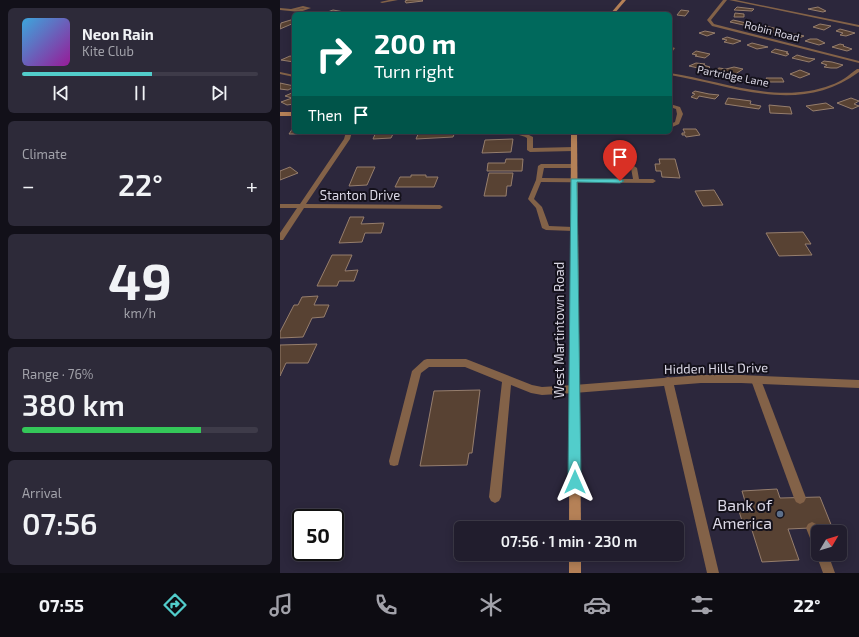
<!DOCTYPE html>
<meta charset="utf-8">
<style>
:root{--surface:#211d2d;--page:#2d2a39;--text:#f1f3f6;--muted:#a2a2aa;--line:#3e3b49;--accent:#52cdcb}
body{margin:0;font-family:"Exo 2",sans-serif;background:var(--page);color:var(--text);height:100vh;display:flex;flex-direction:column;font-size:15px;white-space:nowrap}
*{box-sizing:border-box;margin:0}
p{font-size:13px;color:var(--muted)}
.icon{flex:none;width:22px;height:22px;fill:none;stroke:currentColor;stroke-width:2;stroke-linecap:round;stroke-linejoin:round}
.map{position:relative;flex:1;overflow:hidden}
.details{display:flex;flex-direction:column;gap:8px;padding:8px;background:#121019;width:280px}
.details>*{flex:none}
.top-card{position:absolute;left:12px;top:12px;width:380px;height:122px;border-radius:6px;box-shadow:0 2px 10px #0003,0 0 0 1px var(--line);background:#00695c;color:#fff;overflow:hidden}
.needle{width:26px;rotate:52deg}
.fabs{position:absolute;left:531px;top:525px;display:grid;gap:8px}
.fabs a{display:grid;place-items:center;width:36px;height:36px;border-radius:6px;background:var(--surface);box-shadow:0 2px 10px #0003,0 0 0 1px var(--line);font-size:20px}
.speed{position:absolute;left:12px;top:509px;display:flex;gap:8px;font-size:20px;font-weight:700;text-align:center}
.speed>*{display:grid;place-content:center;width:52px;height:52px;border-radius:50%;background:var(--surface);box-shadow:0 2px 10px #0003,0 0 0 1px var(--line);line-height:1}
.speed .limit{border:2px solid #111;border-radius:6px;background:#fff;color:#111}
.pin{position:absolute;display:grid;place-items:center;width:34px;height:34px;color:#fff;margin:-41px -17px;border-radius:50% 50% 50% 0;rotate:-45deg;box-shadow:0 0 4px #0007}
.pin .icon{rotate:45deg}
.me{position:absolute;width:44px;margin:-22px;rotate:0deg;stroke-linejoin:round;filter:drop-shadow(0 0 3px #0008)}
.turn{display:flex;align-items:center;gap:14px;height:84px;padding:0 16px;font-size:18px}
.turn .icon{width:52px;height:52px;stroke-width:2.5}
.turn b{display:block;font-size:28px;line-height:34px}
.then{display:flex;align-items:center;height:38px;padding:0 16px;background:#0003;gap:8px;font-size:15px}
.big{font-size:30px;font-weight:600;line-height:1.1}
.details .tile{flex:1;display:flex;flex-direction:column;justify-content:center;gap:6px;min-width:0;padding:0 14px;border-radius:6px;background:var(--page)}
.details .dial{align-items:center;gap:0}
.dial b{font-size:52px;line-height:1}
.song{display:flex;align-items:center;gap:12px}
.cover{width:48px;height:48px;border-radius:6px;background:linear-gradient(135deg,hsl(200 70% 55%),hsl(300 70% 35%))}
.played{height:4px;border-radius:2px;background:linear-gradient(90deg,var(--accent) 55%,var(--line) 55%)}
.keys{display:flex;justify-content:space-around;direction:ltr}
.heat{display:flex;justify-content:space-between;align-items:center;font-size:22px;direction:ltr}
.charge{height:6px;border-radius:3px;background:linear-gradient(90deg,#34c759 76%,var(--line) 0)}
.trip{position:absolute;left:174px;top:521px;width:230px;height:40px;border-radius:6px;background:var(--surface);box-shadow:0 2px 10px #0003,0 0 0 1px var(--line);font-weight:600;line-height:40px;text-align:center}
.dock{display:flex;height:64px;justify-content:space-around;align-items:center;background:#0d0c12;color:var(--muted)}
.dock .icon{width:28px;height:28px}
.dock .on{color:var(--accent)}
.dock b{font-size:18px;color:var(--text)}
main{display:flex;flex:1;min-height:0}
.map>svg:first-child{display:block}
.building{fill:#584233;stroke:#967e6d}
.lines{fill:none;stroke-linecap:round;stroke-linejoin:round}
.lane{fill:#836248;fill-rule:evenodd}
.street{fill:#836248;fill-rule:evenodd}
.secondary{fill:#b58157;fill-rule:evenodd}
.route{fill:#52cdcb;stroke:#358584}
.service-dot{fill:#5c6f8a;stroke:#14111b;stroke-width:1.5}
.labels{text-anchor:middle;stroke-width:4;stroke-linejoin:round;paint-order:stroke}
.far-street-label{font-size:11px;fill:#dad7e5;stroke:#14111b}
.street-label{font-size:13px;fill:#dad7e5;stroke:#14111b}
.near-poi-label{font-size:16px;fill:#dad7e5;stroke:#14111b;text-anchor:end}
</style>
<main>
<section class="details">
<div class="tile">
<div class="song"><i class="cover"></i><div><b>Neon Rain</b><p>Kite Club</p></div></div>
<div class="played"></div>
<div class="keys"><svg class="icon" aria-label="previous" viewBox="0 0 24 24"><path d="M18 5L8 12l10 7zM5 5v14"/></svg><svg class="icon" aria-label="pause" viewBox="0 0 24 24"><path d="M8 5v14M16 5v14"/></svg><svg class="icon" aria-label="next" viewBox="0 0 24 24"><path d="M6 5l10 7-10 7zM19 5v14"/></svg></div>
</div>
<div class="tile"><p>Climate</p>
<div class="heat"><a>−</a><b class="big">22°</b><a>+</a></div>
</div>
<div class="tile dial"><b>49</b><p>km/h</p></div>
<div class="tile"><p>Range · 76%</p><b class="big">380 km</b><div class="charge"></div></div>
<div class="tile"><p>Arrival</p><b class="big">07:56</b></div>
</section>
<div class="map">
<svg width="579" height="573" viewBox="0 0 579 573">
<rect width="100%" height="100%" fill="#2c273c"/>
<g class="building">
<polygon points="128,0 142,0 143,1 126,3 125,1"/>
<polygon points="457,7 474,9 472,11 454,10"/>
<polygon points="538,7 546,11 543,12 528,9"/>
<polygon points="53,10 70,13 45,13"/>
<polygon points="401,10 409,11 405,16 397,15"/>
<polygon points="455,13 464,14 464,17 454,17"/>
<polygon points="14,19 14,23 0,29 1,23"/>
<polygon points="453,20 471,24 468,26 450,22"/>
<polygon points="540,24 551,26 544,30 533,27"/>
<polygon points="485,26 494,28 502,30 496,33 481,28"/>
<polygon points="560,29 575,33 566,36 560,35 563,33 556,31"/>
<polygon points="425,31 435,33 427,36 419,33"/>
<polygon points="507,34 516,34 524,36 517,39 503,36"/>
<polygon points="447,37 461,41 453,44 444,42 447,40 442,39"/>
<polygon points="530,39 537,39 545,43 539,45 525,41"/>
<polygon points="472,43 488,47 477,49 467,45"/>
<polygon points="560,44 564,45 563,46 572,49 567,51 552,47"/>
<polygon points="495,49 508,52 506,53 509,54 506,56 491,52"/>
<polygon points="416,51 430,54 425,58 415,56 417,55 412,54"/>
<polygon points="517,55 528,58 535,59 529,62 512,58"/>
<polygon points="10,56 14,57 14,62 1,60"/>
<polygon points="544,61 552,62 563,65 557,68 551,68 544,67 547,65 541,63"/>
<polygon points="416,63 425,64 423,65 430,67 427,70 409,66"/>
<polygon points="454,67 463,69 454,75 435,70 439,68 446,69"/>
<polygon points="520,70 530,74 520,78 510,74"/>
<polygon points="486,78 502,78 504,82 485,82 484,80 487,80"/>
<polygon points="0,83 14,86 14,87 8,90 0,89"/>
<polygon points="415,91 429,94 439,95 435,99 419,96 417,99 411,97 415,94 412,93"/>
<polygon points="14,92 14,104 7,105 1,102 12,98 5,96"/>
<polygon points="448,98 471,101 470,104 481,106 479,109 445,104"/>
<polygon points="571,98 579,101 574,104 579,106 572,109 557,103"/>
<polygon points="546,103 554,108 533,111 526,106"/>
<polygon points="489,105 510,107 512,114 490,113"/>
<polygon points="13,128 14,132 37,132 35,134 9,134"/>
<polygon points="403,129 416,129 420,135 406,137 405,135 402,135 402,133 405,133"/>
<polygon points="96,132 114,132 111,138 93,139"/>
<polygon points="139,132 175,132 173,137 136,139"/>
<polygon points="233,139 231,152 202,153 205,140"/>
<polygon points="226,159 243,159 242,171 207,171 208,163 225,163"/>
<polygon points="379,159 395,159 400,178 382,177 381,171 376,171 375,164 380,164"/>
<polygon points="10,167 18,173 0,180 0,171"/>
<polygon points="77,167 95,167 87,185 69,186"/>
<polygon points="209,173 233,173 231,186 227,186 226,196 204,196"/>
<polygon points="131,175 146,175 146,177 158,177 154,187 115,187 120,177 131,177"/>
<polygon points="434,190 443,205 423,206 415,191"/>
<polygon points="70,217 84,217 81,224 104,223 101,233 85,233 82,242 59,243"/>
<polygon points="523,232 531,244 525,244 532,255 499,256 486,233"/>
<polygon points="52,255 72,255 65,271 78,270 74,281 59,281 57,286 37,286"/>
<polygon points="38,296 34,305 49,305 44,317 32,318 23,337 0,338 0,332 14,305 18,305 22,297"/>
<polygon points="37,344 28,363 6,363 0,376 0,345"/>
<polygon points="200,390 192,453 189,453 187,465 140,466 154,391"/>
<polygon points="497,489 500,498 540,497 552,527 508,529 519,560 482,562 470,524 463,524 458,508 467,508 462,491"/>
</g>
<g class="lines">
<g class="lane">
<polygon points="392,47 395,48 390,55 390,50"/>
<polygon points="390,104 400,107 403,114 399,124 390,128 390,124 395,122 397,114 396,109 390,107"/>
<path d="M212,132H243L253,137V148L294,147L297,149L294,151L250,152L247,150V138C235,131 220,137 212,132Z"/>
<polygon points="261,164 293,164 296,166 293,168 264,168 262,178 353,179 351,168 354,166 357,168 359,179 373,179 376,181 373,183 261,182 254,199 262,207 269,226 293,227 297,229 293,231 266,230 262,228 256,208 248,199 256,180 258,166"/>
<polygon points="147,359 186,359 252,385 262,387 294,385 297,386 299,389 297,392 294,393 262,395 251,393 231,385 221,497 219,501 215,503 211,501 209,497 222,382 185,367 149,367 141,373 118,465 114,466 110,465 109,461 132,371 144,360"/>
<polygon points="476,376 479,377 481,380 526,498 524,502 520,504 516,502 514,498 471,380 473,377"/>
<polygon points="388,377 391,378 393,381 439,573 427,573 383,381 385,378"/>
<polygon points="532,522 536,524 540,532 538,532 538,554 548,554 555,573 543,573 536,554 537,550 534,548 526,528 528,524"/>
</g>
<g class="street">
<polygon points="109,0 118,0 102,3 100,2"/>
<polygon points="443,0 447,0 431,20 434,24 579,61 579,63 432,26 427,20"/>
<polygon points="449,0 456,0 579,25 579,27"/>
<path d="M23,6L31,8L20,12L0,10V8L11,9ZM23,8H25L15,10Z"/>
<path d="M577,69H579V72C519,116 455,86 390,75V73C442,81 499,105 551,85C561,82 569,75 577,69Z"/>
<polygon points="0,72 14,75 14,77 0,74"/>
<polygon points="66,132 72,132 70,139 26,204 160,205 163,207 160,209 24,208 3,240 0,240 0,233 17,208 0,208 0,204 20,204 64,139"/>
<polygon points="421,375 461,375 579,380 579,388 461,383 421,383 294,393 291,392 289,389 291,386 294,385"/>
</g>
<g class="secondary">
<polygon points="342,0 346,0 334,14 330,14"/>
<rect x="0" y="112" width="14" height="4"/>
<polygon points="291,132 297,132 301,528 289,528"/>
<rect x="289" y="554" width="12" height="19"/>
</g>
</g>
<polygon class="route" points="291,179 340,179 344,181 340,183 297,182 301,482 299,486 295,488 290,486 288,482"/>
<circle class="service-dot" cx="500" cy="514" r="4"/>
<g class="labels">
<g class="far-street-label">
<text transform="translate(492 31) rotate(14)" y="4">Robin Road</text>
<text transform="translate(453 76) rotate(11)" y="4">Partridge Lane</text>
</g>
<g class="street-label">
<text x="80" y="200">Stanton Drive</text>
<text transform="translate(279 330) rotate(-90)" y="5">West Martintown Road</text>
<text transform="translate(436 368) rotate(-1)" y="5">Hidden Hills Drive</text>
</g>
<g class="near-poi-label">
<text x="492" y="511">Bank of<tspan x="492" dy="18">America</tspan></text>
</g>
</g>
</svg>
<div class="fabs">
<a><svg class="needle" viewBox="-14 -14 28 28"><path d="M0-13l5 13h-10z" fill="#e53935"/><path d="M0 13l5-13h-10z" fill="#a2a2aa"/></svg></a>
</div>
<div class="speed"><div class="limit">50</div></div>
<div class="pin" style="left:340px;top:181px;background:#d93025"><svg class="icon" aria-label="arrive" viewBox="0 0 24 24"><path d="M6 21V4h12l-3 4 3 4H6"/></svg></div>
<svg class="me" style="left:295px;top:482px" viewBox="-20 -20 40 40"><path d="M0-17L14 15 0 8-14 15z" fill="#52cdcb" stroke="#fff" stroke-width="4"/></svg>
<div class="trip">07:56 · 1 min · 230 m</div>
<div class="top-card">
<div class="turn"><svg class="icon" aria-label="right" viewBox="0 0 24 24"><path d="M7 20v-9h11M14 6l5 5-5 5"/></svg><div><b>200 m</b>Turn right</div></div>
<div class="then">Then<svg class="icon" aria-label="arrive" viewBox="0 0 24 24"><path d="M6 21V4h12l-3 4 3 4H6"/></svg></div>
</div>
</div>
</main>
<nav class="dock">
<b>07:55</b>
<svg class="icon on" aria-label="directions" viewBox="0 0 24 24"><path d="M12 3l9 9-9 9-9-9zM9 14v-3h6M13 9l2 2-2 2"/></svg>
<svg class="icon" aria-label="music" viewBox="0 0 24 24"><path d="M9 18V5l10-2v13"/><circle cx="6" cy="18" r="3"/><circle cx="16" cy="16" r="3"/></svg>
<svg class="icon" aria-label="phone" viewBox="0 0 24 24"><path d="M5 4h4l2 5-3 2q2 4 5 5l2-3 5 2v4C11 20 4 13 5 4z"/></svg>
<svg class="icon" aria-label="climate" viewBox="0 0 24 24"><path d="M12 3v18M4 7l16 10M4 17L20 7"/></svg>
<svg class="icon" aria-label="car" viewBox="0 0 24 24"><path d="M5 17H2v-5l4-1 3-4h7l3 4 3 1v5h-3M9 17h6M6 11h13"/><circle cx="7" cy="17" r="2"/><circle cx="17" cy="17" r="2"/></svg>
<svg class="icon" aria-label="filters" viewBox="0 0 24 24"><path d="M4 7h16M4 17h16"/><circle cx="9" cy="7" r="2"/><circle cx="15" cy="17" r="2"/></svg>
<b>22°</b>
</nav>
